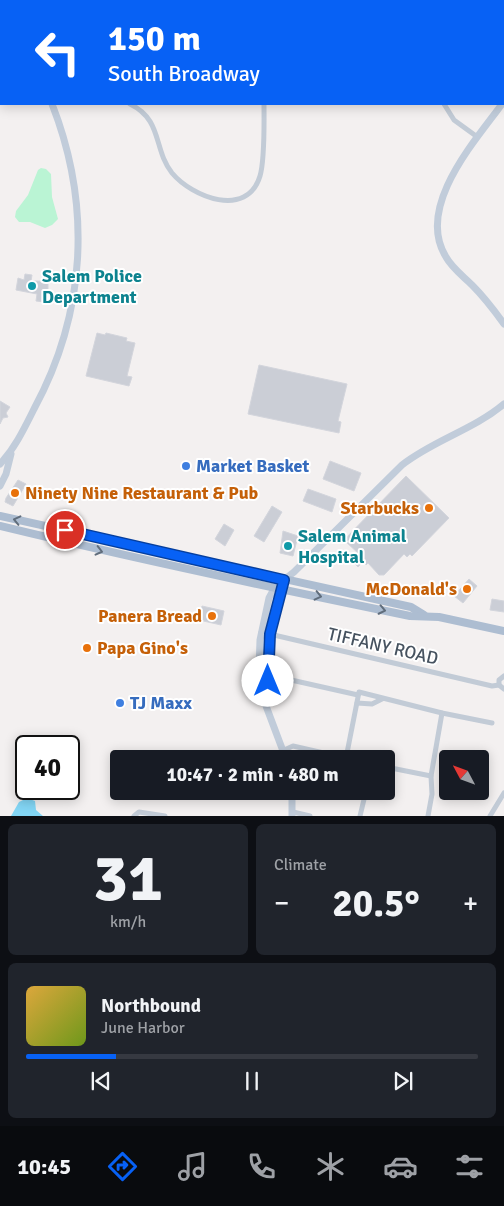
<!DOCTYPE html>
<meta charset="utf-8">
<style>
:root{--surface:#171b24;--page:#20242c;--text:#f1f3f6;--muted:#9ea1a6;--line:#363941;--accent:#0761f5}
body{margin:0;font-family:Signika,sans-serif;background:var(--page);color:var(--text);height:100vh;display:flex;flex-direction:column;font-size:19px;white-space:nowrap}
*{box-sizing:border-box;margin:0}
p{font-size:16px;color:var(--muted)}
.icon{flex:none;width:28px;height:28px;fill:none;stroke:currentColor;stroke-width:2;stroke-linecap:round;stroke-linejoin:round}
.map{position:relative;height:816px;overflow:hidden}
.side{display:flex;flex-direction:column;gap:8px;padding:8px;background:#0d0f14;flex:1}
.side>*{flex:none}
.hud{position:absolute;left:0px;top:0px;width:505px;height:105px;box-shadow:0 2px 12px #0003;background:#0761f5;color:#fff;overflow:hidden}
.needle{width:32px;rotate:311deg}
.buttons{position:absolute;left:439px;top:750px;display:grid;gap:10px}
.buttons a{display:grid;place-items:center;width:50px;height:50px;border-radius:5px;background:var(--surface);box-shadow:0 2px 12px #0003;font-size:25px}
.speed{position:absolute;left:15px;top:735px;display:flex;gap:10px;font-size:25px;font-weight:700;text-align:center}
.speed>*{display:grid;place-content:center;width:65px;height:65px;border-radius:50%;background:var(--surface);box-shadow:0 2px 12px #0003;line-height:1}
.speed .limit{border:2px solid #111;border-radius:8px;background:#fff;color:#111}
.pin{position:absolute;display:grid;place-items:center;width:42px;height:42px;color:#fff;margin:-21px;border:2px solid #fff;border-radius:50%;box-shadow:0 1px 5px #0007}
.me{position:absolute;width:55px;margin:-28px;rotate:0deg;stroke-linejoin:round;filter:drop-shadow(0 0 4px #0008)}
.turn{display:flex;align-items:center;gap:18px;height:105px;padding:0 25px;font-size:22px}
.turn .icon{width:65px;height:65px;stroke-width:2.5}
.turn b{display:block;font-size:35px;line-height:42px}
.big{font-size:38px;font-weight:800;line-height:1.1}
.side .card{flex:1;display:flex;flex-direction:column;justify-content:center;gap:8px;min-width:0;padding:0 18px;border-radius:8px;background:var(--page)}
.side .dial{align-items:center;gap:0}
.dial b{font-size:65px;line-height:1}
.song{display:flex;align-items:center;gap:15px}
.cover{width:60px;height:60px;border-radius:8px;background:linear-gradient(135deg,hsl(40 70% 55%),hsl(80 70% 35%))}
.played{height:5px;border-radius:2px;background:linear-gradient(90deg,var(--accent) 20%,var(--line) 20%)}
.keys{display:flex;justify-content:space-around;direction:ltr}
.heat{display:flex;justify-content:space-between;align-items:center;font-size:28px;direction:ltr}
.side .tiles{flex:1;display:grid;gap:8px;grid-template-columns:1fr 1fr}
.card:last-child{grid-column:span 2}
.trip{position:absolute;left:110px;top:750px;width:285px;height:50px;border-radius:5px;background:var(--surface);box-shadow:0 2px 12px #0003;font-weight:800;line-height:50px;text-align:center}
.tab-bar{display:flex;height:80px;justify-content:space-around;align-items:center;background:#090b0e;color:var(--muted)}
.tab-bar .icon{width:35px;height:35px}
.tab-bar .on{color:var(--accent)}
.tab-bar b{font-size:22px;color:var(--text)}
.map>svg:first-child{display:block}
.green{fill:#baf4d4}
.water{fill:#83d6f5}
.building{fill:#cbced6;stroke:#d3d5dc}
.lines{fill:none;stroke-linecap:round;stroke-linejoin:round}
.street{stroke:#c2cbd6;stroke-width:5}
.secondary{stroke:#c1ccda;stroke-width:7}
.primary{stroke:#adbdd1;stroke-width:8}
.oneway{stroke:#606d7c}
.route-casing{stroke:#053f9f;stroke-width:12}
.route{stroke:#0761f5;stroke-width:9}
.culture-dot{fill:#0f9aa8;stroke:#fff;stroke-width:2}
.shop-dot{fill:#3f7fe0;stroke:#fff;stroke-width:2}
.food-dot{fill:#e8710a;stroke:#fff;stroke-width:2}
.labels{text-anchor:middle;stroke-width:4;stroke-linejoin:round;paint-order:stroke}
.culture-label{font-size:18px;font-weight:bold;fill:#0d838f;stroke:#fff;text-anchor:start}
.shop-label{font-size:18px;font-weight:bold;fill:#366cbe;stroke:#fff;text-anchor:start}
.food-label{font-size:18px;font-weight:bold;fill:#c56008;stroke:#fff;text-anchor:end}
.street-label{font-size:18px;fill:#46525f;stroke:#fff}
</style>
<div class="map">
<svg width="504" height="816" viewBox="0 0 504 816">
<rect width="100%" height="100%" fill="#f3f0f0"/>
<polygon class="green" points="41,168 46,169 51,174 52,197 58,219 52,225 45,228 30,222 19,222 15,217 16,211 28,195 38,170"/>
<polygon class="water" points="27,798 35,801 36,810 43,816 11,816 19,802"/>
<g class="building">
<polygon points="25,274 32,275 31,281 48,281 48,296 45,295 44,302 36,301 37,294 16,290 18,278 24,280"/>
<polygon points="97,333 105,335 106,333 127,338 126,341 135,343 127,376 132,377 129,386 86,376"/>
<polygon points="259,365 347,384 338,421 341,422 339,433 248,414"/>
<polygon points="0,401 10,407 6,413 8,417 3,418 0,424"/>
<polygon points="330,461 361,473 354,491 323,479"/>
<polygon points="406,476 449,518 412,556 410,554 407,557 404,554 384,575 379,575 368,563 366,565 363,562 358,567 353,562 360,555 344,540"/>
<polygon points="18,480 26,484 13,506 5,502 6,498"/>
<polygon points="308,489 336,499 332,512 303,501"/>
<polygon points="272,506 282,512 264,542 254,536"/>
<polygon points="224,524 234,530 225,546 215,539"/>
<polygon points="283,531 298,536 293,556 280,553"/>
<polygon points="469,579 477,586 463,603 454,596"/>
<polygon points="492,599 504,601 504,612 490,610"/>
<polygon points="202,606 224,611 221,625 199,620"/>
</g>
<g class="lines">
<g class="street">
<polyline points="342,0 343,1"/>
<polyline points="288,1 289,0"/>
<polyline points="0,4 1,3"/>
<path d="M130,104C163,120 153,149 172,173C192,197 247,219 260,176C265,159 264,123 264,104"/>
<polyline points="444,104 454,120 476,136"/>
<polyline points="261,632 492,686 499,685 504,689"/>
<polyline points="260,673 358,695"/>
<polyline points="499,685 499,680 504,676"/>
<polyline points="357,703 372,704 382,699"/>
<polyline points="282,751 293,746 350,759"/>
<polyline points="346,758 359,692 442,713 492,723"/>
<polyline points="386,767 431,776"/>
<polyline points="293,812 310,816"/>
<polyline points="134,816 139,812 165,816"/>
<polyline points="360,816 366,791"/>
<polyline points="428,816 432,794 431,776 442,713"/>
<polyline points="490,816 504,793"/>
</g>
<g class="secondary">
<polyline points="9,0 10,1"/>
<path d="M502,104C475,141 415,207 446,257C452,268 463,276 472,285C484,297 494,310 504,324"/>
<path d="M0,464C15,448 24,429 34,409C86,313 92,206 52,104"/>
<polyline points="0,486 6,474 11,454"/>
<polyline points="267,702 270,634 283,585"/>
<path d="M286,759L263,698L259,668L260,640L269,598L275,587L294,572L402,465C434,440 473,430 504,404"/>
<polyline points="292,791 292,816"/>
</g>
<g class="primary">
<polyline points="0,516 411,607 424,615"/>
<path d="M0,526C136,559 273,588 410,616L439,617L504,631"/>
</g>
</g>
<defs><path id="oneway-chevron" d="M-2-3.5L2.5 0L-2 3.5" fill="none" stroke-width="1.6" stroke-linecap="round" stroke-linejoin="round" transform="scale(1.25)"/></defs>
<g class="oneway">
<use href="#oneway-chevron" transform="translate(17 520) rotate(-167)"/>
<use href="#oneway-chevron" transform="translate(99 551) rotate(14)"/>
<use href="#oneway-chevron" transform="translate(318 596) rotate(13)"/>
<use href="#oneway-chevron" transform="translate(382 610) rotate(12)"/>
</g>
<g class="lines">
<defs>
<polyline id="route" points="65,530 284,580 270,634 268,681"/>
</defs>
<use href="#route" class="route-casing"/>
<use href="#route" class="route"/>
</g>
<g class="culture-dot">
<circle cx="32" cy="286" r="5"/>
<circle cx="288" cy="546" r="5"/>
</g>
<g class="shop-dot">
<circle cx="186" cy="466" r="5"/>
<circle cx="120" cy="703" r="5"/>
</g>
<g class="food-dot">
<circle cx="15" cy="493" r="5"/>
<circle cx="429" cy="508" r="5"/>
<circle cx="467" cy="589" r="5"/>
<circle cx="212" cy="616" r="5"/>
<circle cx="87" cy="648" r="5"/>
</g>
<g class="labels">
<g class="culture-label">
<text x="42" y="282">Salem Police<tspan x="42" dy="21">Department</tspan></text>
<text x="298" y="542">Salem Animal<tspan x="298" dy="21">Hospital</tspan></text>
</g>
<g class="shop-label">
<text x="196" y="472">Market Basket</text>
<text x="130" y="709">TJ Maxx</text>
</g>
<g class="food-label">
<text x="25" y="499" text-anchor="start">Ninety Nine Restaurant &amp; Pub</text>
<text x="419" y="514">Starbucks</text>
<text x="457" y="595">McDonald's</text>
<text x="202" y="622">Panera Bread</text>
<text x="97" y="654" text-anchor="start">Papa Gino's</text>
</g>
<g class="street-label">
<text transform="translate(383 646) rotate(13)" y="6">TIFFANY ROAD</text>
</g>
</g>
</svg>
<div class="buttons">
<a><svg class="needle" viewBox="-14 -14 28 28"><path d="M0-13l5 13h-10z" fill="#e53935"/><path d="M0 13l5-13h-10z" fill="#9ea1a6"/></svg></a>
</div>
<div class="speed"><div class="limit">40</div></div>
<div class="pin" style="left:65px;top:530px;background:#d93025"><svg class="icon" aria-label="arrive" viewBox="0 0 24 24"><path d="M6 21V4h12l-3 4 3 4H6"/></svg></div>
<svg class="me" style="left:268px;top:681px" viewBox="-20 -20 40 40"><circle r="19" fill="#fff"/><path d="M0-13L10 11 0 6-10 11z" fill="#0761f5"/></svg>
<div class="trip">10:47 · 2 min · 480 m</div>
<div class="hud">
<div class="turn"><svg class="icon" aria-label="left" viewBox="0 0 24 24"><path d="M17 20v-9H6M10 6l-5 5 5 5"/></svg><div><b>150 m</b>South Broadway</div></div>
</div>
</div>
<section class="side">
<div class="tiles">
<div class="card dial"><b>31</b><p>km/h</p></div>
<div class="card"><p>Climate</p>
<div class="heat"><a>−</a><b class="big">20.5°</b><a>+</a></div>
</div>
<div class="card">
<div class="song"><i class="cover"></i><div><b>Northbound</b><p>June Harbor</p></div></div>
<div class="played"></div>
<div class="keys"><svg class="icon" aria-label="previous" viewBox="0 0 24 24"><path d="M18 5L8 12l10 7zM5 5v14"/></svg><svg class="icon" aria-label="pause" viewBox="0 0 24 24"><path d="M8 5v14M16 5v14"/></svg><svg class="icon" aria-label="next" viewBox="0 0 24 24"><path d="M6 5l10 7-10 7zM19 5v14"/></svg></div>
</div>
</div>
</section>
<nav class="tab-bar">
<b>10:45</b>
<svg class="icon on" aria-label="directions" viewBox="0 0 24 24"><path d="M12 3l9 9-9 9-9-9zM9 14v-3h6M13 9l2 2-2 2"/></svg>
<svg class="icon" aria-label="music" viewBox="0 0 24 24"><path d="M9 18V5l10-2v13"/><circle cx="6" cy="18" r="3"/><circle cx="16" cy="16" r="3"/></svg>
<svg class="icon" aria-label="phone" viewBox="0 0 24 24"><path d="M5 4h4l2 5-3 2q2 4 5 5l2-3 5 2v4C11 20 4 13 5 4z"/></svg>
<svg class="icon" aria-label="climate" viewBox="0 0 24 24"><path d="M12 3v18M4 7l16 10M4 17L20 7"/></svg>
<svg class="icon" aria-label="car" viewBox="0 0 24 24"><path d="M5 17H2v-5l4-1 3-4h7l3 4 3 1v5h-3M9 17h6M6 11h13"/><circle cx="7" cy="17" r="2"/><circle cx="17" cy="17" r="2"/></svg>
<svg class="icon" aria-label="filters" viewBox="0 0 24 24"><path d="M4 7h16M4 17h16"/><circle cx="9" cy="7" r="2"/><circle cx="15" cy="17" r="2"/></svg>
</nav>
